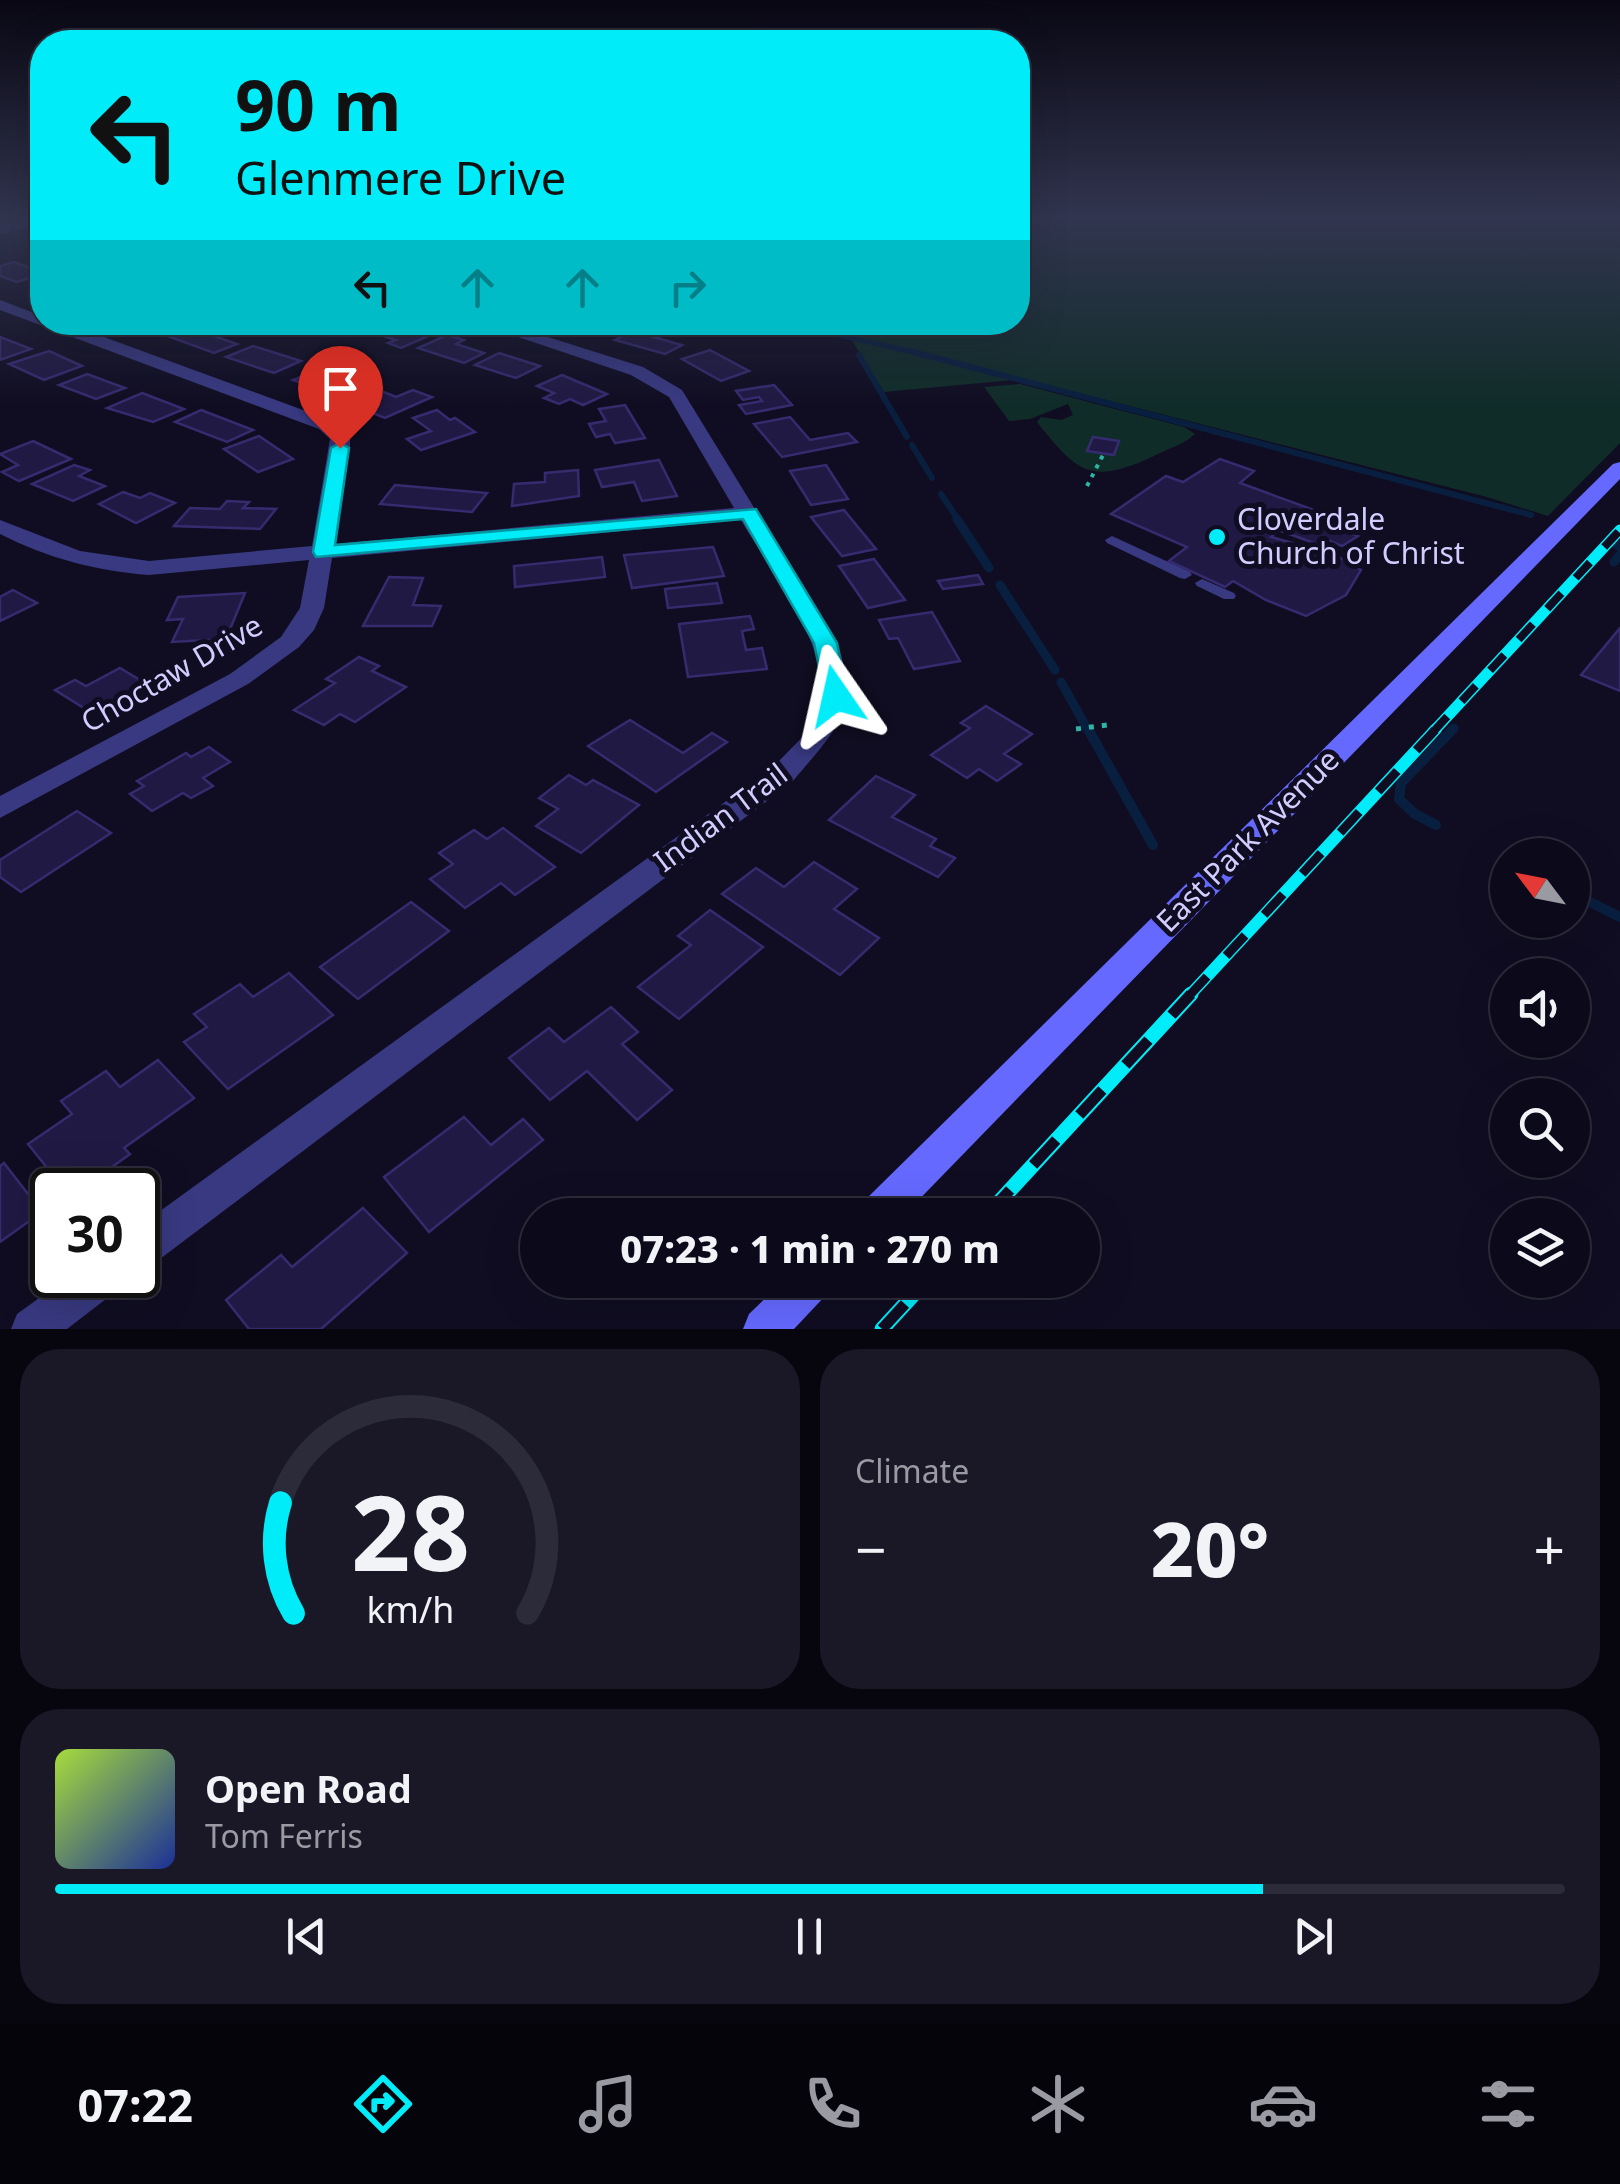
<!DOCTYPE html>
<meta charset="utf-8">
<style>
:root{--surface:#0c0a1a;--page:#1a1827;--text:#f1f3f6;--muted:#9a9aa2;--line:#2c2b39;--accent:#00ecf9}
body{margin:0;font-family:"Noto Sans",sans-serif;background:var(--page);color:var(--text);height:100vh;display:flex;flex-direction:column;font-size:38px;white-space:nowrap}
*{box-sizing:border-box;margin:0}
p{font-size:32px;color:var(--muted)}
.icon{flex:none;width:55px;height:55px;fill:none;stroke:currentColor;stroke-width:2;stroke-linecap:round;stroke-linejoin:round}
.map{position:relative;height:1329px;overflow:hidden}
.drawer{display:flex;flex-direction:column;gap:20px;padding:20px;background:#07060e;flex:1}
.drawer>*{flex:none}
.top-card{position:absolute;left:30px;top:30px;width:1000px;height:305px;border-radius:40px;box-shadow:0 10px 40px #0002,0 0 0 2px var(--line);background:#00ecf9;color:#111;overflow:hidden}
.needle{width:65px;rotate:302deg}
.buttons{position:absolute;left:1490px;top:838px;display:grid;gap:20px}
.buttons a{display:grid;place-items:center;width:100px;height:100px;border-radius:50%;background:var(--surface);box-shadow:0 10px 40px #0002,0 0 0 2px var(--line);font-size:50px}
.speed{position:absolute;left:30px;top:1168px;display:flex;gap:20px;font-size:50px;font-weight:700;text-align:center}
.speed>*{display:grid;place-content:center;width:130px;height:130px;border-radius:50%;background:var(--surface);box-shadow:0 10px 40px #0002,0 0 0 2px var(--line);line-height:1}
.speed .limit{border:5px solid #111;border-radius:15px;background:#fff;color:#111}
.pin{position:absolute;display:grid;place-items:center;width:85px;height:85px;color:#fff;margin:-102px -42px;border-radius:50% 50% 50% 0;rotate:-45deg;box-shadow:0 0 10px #0007}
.pin .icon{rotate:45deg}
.me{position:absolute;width:110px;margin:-55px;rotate:349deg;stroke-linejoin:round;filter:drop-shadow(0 0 8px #0008)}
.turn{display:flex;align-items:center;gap:35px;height:210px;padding:0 40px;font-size:45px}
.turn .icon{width:130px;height:130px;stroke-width:2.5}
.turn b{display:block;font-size:70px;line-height:85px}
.lanes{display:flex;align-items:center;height:95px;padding:0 40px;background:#0003;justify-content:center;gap:50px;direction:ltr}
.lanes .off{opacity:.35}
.big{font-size:75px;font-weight:800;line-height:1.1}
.drawer .card{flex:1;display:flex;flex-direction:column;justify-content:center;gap:15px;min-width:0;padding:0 35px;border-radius:40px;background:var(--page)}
.drawer .dial{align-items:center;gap:0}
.dial svg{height:260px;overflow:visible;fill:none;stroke:var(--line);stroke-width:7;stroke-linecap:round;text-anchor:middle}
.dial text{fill:var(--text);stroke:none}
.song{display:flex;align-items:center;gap:30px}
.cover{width:120px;height:120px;border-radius:15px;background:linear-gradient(135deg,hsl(80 70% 55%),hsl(230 70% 35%))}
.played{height:10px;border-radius:5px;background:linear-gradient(90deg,var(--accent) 80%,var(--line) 80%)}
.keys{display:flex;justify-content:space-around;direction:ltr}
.heat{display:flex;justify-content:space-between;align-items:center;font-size:55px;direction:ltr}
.drawer .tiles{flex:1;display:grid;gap:20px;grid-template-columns:1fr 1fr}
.card:last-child{grid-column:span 2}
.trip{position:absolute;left:520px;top:1198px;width:580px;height:100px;border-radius:50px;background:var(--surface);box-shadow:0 10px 40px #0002,0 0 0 2px var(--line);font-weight:800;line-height:100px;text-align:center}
.tab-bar{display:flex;height:160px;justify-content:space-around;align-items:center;background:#05040a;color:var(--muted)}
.tab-bar .icon{width:70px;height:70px}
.tab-bar .active{color:var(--accent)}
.tab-bar b{font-size:45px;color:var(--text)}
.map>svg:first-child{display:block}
.green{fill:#102c29}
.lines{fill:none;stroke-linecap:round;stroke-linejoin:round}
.stream-far3{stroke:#091f3f;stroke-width:5}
.stream-far2{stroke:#091f3f;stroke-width:6}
.stream-far1{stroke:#091f3f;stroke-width:9}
.stream{stroke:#091f3f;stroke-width:10}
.building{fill:#201943;stroke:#352b6f;stroke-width:2.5}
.path-far1{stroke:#2eb3a5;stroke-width:4;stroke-dasharray:4 6;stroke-linecap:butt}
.path{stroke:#2eb3a5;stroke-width:5;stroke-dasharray:5 8;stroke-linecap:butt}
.lane{fill:#383981;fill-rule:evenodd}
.street{fill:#383981;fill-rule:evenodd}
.secondary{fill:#6569ff;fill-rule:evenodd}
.rail-far2-casing{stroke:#00ecf9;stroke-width:11}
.rail-far1-casing{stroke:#00ecf9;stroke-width:12}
.rail-casing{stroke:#00ecf9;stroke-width:15}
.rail-far2{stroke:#100d22;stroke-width:8;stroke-dasharray:21;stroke-linecap:butt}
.rail-far1{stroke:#100d22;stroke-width:9;stroke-dasharray:28;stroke-linecap:butt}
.rail{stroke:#100d22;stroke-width:11;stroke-dasharray:34;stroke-linecap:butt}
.route{fill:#00ecf9;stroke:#0099a2;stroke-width:2.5}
.poi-dot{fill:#00ecf9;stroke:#100d22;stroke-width:4}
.labels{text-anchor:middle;stroke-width:10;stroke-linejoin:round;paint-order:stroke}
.poi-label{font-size:30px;fill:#d1ceff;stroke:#100d22;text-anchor:start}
.street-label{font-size:30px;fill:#d1ceff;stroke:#100d22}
</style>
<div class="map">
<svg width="1620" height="1329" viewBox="0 0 1620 1329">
<rect width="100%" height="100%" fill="#100d22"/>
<g class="green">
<polygon points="1018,219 1620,219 1620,443 1548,516 1487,497 1024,379 884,392 851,339 786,323 1018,322"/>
<path d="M1020,384L1184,427L1195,434C1185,444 1167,449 1154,456C1090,486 1077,472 1037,422L1041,417L1061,420L1073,415L1068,404L1030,419L1009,421L984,387Z"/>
</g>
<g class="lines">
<polyline class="stream-far3" points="783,322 921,354"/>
<g class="stream-far2">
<polyline points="910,351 1531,515"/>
<polyline points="859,355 907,437"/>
<polyline points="912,445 932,478"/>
<polyline points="941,494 959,521"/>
</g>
<g class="stream-far1">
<polyline points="957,519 989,568"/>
<polyline points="1615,544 1620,547"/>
<polyline points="1614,562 1620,555"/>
<polyline points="1000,585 1055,670"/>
<polyline points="1061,682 1089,732"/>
<polyline points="1450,732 1454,728"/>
</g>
<g class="stream">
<polyline points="1088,729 1153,845"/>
<polyline points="1436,825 1415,814 1399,799 1401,783 1453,729"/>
<polyline points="1572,893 1620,917"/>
</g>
</g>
<g class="building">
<polygon points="14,262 42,272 42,274 17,282 0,276 0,266"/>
<polygon points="126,322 189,322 161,334"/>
<polygon points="387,322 416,330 423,327 438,332 401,348 388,343 396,340 368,331"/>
<polygon points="567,322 634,322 609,335"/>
<polygon points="188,327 237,344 214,353 165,335"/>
<polygon points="633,331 682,345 665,354 615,340"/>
<polygon points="447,335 464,340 456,344 484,353 464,363 418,348"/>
<polygon points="0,337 31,349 0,360"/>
<polygon points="253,346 301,361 274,373 226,357"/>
<polygon points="710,350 749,371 721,381 682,359"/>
<polygon points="49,351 82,366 44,380 9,364"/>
<polygon points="499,353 540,366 516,378 475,365"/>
<polygon points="318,369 356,382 331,393 293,380"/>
<polygon points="87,374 125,388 96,399 59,385"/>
<polygon points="562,375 607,394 583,405 570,399 559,404 544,398 554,393 537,386"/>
<polygon points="774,385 792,405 746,414 739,405 762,401 759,397 743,400 736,391"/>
<polygon points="371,387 396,397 413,390 432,397 385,418 352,405 360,401 348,397"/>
<polygon points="142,393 184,409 153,422 107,408"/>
<polygon points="625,405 645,438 615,443 610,434 596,437 589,424 606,421 599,409"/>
<polygon points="201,410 253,430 227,442 175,422"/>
<polygon points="437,410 450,420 455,418 475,432 421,450 407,439 431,431 413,418"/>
<polygon points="790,417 810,440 848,433 857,442 782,457 754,424"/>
<polygon points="259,436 293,459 258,472 224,449"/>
<polygon points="1093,437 1119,441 1114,455 1087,451"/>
<polygon points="33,441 71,459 19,481 2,472 18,465 0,454"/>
<polygon points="1220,459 1254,471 1240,483 1344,521 1338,528 1358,536 1342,546 1325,539 1317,544 1278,530 1271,537 1335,555 1361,570 1346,595 1306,616 1266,600 1233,581 1225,587 1169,561 1187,547 1111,514 1166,476 1183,482"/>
<polygon points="659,460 677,496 642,501 634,482 602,487 595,470"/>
<polygon points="74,465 90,470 79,476 105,486 73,501 32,484"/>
<polygon points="826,465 848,499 811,505 790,471"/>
<polygon points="578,470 579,496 512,506 514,484 545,482 545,473"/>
<polygon points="395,485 487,493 472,512 380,504"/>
<polygon points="123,492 140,498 150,493 175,503 136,523 99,504"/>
<polygon points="227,501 249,502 243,508 276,509 260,529 174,526 190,508 220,509"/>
<polygon points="844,510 876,549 842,556 811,517"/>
<polygon points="713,547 724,576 632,588 624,555"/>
<polygon points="602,557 605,577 515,587 514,566"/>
<polygon points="874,559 905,600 868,608 839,566"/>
<polygon points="978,575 983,584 943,589 938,581"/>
<polygon points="389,577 423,578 413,605 441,606 432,626 363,626"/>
<polygon points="717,583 722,603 668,608 665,589"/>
<polygon points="13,590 37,603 0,621 0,597"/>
<polygon points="245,593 226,639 172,642 183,619 167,620 178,597"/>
<polygon points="932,612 960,661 914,669 898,638 889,639 879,620"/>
<polygon points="750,616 754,629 742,631 746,650 762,648 767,669 688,677 679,624"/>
<polygon points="1620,628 1620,691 1581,675"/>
<polygon points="359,657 379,666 372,671 406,687 355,722 340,714 324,725 294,710 335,683 326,679"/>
<polygon points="120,668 145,683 92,713 55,690 75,680 86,686"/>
<polygon points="986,706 1032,734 1004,754 1021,764 997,781 979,769 967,778 931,755 970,728 961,723"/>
<polygon points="630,720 683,753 712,733 727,742 656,792 588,746"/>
<polygon points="209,747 230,762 203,778 213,786 191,798 183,793 152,811 130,794 144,786 137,781 186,753 191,757"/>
<polygon points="569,775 586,785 593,780 639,805 581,853 536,826 558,809 539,798"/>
<polygon points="876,776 915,795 892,817 936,839 930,846 955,858 938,877 829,820"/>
<polygon points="77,811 111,833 21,892 0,877 0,860"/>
<polygon points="503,828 555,867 515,895 501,883 465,908 430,879 453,864 439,853 474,830 487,839"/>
<polygon points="814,862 857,889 834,909 879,938 840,975 722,894 756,868 784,887"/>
<polygon points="411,902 449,931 358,999 320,967"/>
<polygon points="710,910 763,947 679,1019 638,987 691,945 678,936"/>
<polygon points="289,973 333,1015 228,1089 184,1042 207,1027 194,1014 240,984 253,997"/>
<polygon points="611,1007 638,1032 622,1044 672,1090 637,1120 587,1071 550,1100 509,1058 549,1028 564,1042"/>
<polygon points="158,1060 194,1098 124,1148 130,1154 80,1190 65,1190 28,1144 72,1114 61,1101 106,1071 120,1087"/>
<polygon points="464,1117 491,1145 523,1119 543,1140 429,1232 384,1177"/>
<polygon points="4,1163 42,1212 0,1242 0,1166"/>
<polygon points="363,1208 407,1253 321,1329 249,1329 226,1300 281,1255 292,1267"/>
</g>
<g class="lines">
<polyline class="path-far1" points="1087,486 1103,455"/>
<polyline class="path" points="1076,729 1107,725"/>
<g class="lane">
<polygon points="1112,536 1190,572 1192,575 1185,579 1180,578 1107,543 1105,540"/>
<polygon points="1202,579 1234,593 1236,596 1234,599 1224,599 1197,586 1195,583"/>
</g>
<g class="street">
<polygon points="28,219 42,219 42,224 0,234 0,226"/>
<path d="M0,300L42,316V322H63L333,421L350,437V448L334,544L734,508L669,397L631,375L474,322H500L643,367L682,390L837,643C862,710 833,733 792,782L152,1265L138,1270V1227L772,768C785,754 803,739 813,722C848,667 769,569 741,520L332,558L324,608L314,630L299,647L248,684L0,818V796L230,674L281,637L300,608L309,560L149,575C96,571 47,558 0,534V520L80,551L149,561L312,546L330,439L319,429L0,310Z"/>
<polygon points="71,1275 125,1275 119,1289 67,1329 11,1329 17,1314"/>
</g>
<g class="secondary">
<polygon points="1620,462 1620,479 904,1215 857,1215 863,1202 1613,464"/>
<polygon points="784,1280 833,1280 827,1294 794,1329 743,1329 749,1314"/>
</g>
<defs>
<polyline id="rail-far2" points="1433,732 1620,530"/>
<polyline id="rail-far1" points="1188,997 1436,729"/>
<g id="rail">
<polyline points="987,1215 1191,994"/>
<polyline points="882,1329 927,1280"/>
</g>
</defs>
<use href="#rail-far2" class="rail-far2-casing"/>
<use href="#rail-far1" class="rail-far1-casing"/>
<use href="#rail" class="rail-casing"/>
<use href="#rail-far2" class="rail-far2"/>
<use href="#rail-far1" class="rail-far1"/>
<use href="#rail" class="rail"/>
</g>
<linearGradient id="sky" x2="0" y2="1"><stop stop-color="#090713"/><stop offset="0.54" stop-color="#31354f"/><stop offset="1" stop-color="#31354f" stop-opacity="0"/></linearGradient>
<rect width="1620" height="405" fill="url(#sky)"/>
<polygon class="route" points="340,443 349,448 335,545 756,509 837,643 848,696 836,703 825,696 814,643 743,519 316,557 313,552 331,448"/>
<circle class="poi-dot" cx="1217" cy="537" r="10"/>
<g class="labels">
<g class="poi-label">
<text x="1237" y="530">Cloverdale<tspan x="1237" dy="34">Church of Christ</tspan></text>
</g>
<g class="street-label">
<text transform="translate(172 674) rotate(-30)" y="10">Choctaw Drive</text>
<text transform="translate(721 818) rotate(-37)" y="10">Indian Trail</text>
<text transform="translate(1248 841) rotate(-45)" y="10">East Park Avenue</text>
</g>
</g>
</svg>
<div class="buttons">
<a><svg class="needle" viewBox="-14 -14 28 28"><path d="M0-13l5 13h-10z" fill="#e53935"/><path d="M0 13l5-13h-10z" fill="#9a9aa2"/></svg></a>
<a><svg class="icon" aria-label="sound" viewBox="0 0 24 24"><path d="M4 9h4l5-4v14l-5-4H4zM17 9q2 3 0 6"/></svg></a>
<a><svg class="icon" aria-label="search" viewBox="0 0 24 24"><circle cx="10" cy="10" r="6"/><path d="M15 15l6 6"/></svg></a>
<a><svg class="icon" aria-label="layers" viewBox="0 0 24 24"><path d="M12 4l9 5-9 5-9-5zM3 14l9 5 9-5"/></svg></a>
</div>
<div class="speed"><div class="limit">30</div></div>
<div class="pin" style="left:340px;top:448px;background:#d93025"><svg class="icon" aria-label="arrive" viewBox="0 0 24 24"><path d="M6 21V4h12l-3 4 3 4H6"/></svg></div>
<svg class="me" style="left:836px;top:696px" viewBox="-20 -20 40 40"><path d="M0-17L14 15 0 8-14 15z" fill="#00ecf9" stroke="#fff" stroke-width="4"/></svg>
<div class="trip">07:23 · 1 min · 270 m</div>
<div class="top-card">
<div class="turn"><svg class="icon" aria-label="left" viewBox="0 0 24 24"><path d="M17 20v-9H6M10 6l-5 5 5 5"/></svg><div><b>90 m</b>Glenmere Drive</div></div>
<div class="lanes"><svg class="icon" aria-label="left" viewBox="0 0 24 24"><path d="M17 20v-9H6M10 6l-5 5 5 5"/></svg><svg class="icon off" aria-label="ahead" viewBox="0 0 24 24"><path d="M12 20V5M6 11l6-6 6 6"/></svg><svg class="icon off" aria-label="ahead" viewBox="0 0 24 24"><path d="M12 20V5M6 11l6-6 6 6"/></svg><svg class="icon off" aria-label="right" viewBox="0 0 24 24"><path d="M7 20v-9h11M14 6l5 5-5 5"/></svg></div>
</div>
</div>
<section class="drawer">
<div class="tiles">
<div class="card dial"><svg viewBox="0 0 100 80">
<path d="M14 69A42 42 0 1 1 86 69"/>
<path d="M14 69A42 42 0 0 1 10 35" stroke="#00ecf9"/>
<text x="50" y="56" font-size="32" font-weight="700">28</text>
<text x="50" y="72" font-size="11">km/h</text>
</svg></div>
<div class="card"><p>Climate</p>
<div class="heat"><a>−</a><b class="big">20°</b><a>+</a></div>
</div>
<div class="card">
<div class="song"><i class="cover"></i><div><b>Open Road</b><p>Tom Ferris</p></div></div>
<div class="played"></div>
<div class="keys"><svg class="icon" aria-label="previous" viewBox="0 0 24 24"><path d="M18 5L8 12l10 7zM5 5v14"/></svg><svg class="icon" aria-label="pause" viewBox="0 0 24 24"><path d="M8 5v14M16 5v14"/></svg><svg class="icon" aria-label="next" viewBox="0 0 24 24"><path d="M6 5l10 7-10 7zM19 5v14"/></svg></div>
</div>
</div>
</section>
<nav class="tab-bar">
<b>07:22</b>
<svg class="icon active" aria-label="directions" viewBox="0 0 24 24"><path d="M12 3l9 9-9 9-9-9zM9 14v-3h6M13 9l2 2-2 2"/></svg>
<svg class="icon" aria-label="music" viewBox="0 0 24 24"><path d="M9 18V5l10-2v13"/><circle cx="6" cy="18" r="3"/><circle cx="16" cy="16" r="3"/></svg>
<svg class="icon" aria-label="phone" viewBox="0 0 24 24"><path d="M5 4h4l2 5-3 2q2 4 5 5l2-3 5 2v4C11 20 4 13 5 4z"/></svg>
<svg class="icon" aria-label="climate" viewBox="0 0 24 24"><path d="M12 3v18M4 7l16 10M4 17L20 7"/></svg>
<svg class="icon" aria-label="car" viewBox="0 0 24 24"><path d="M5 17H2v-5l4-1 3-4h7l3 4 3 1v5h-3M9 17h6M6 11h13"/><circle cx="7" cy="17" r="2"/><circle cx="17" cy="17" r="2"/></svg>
<svg class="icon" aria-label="filters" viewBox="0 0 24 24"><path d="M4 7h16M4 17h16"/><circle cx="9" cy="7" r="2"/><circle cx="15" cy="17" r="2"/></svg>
</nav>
